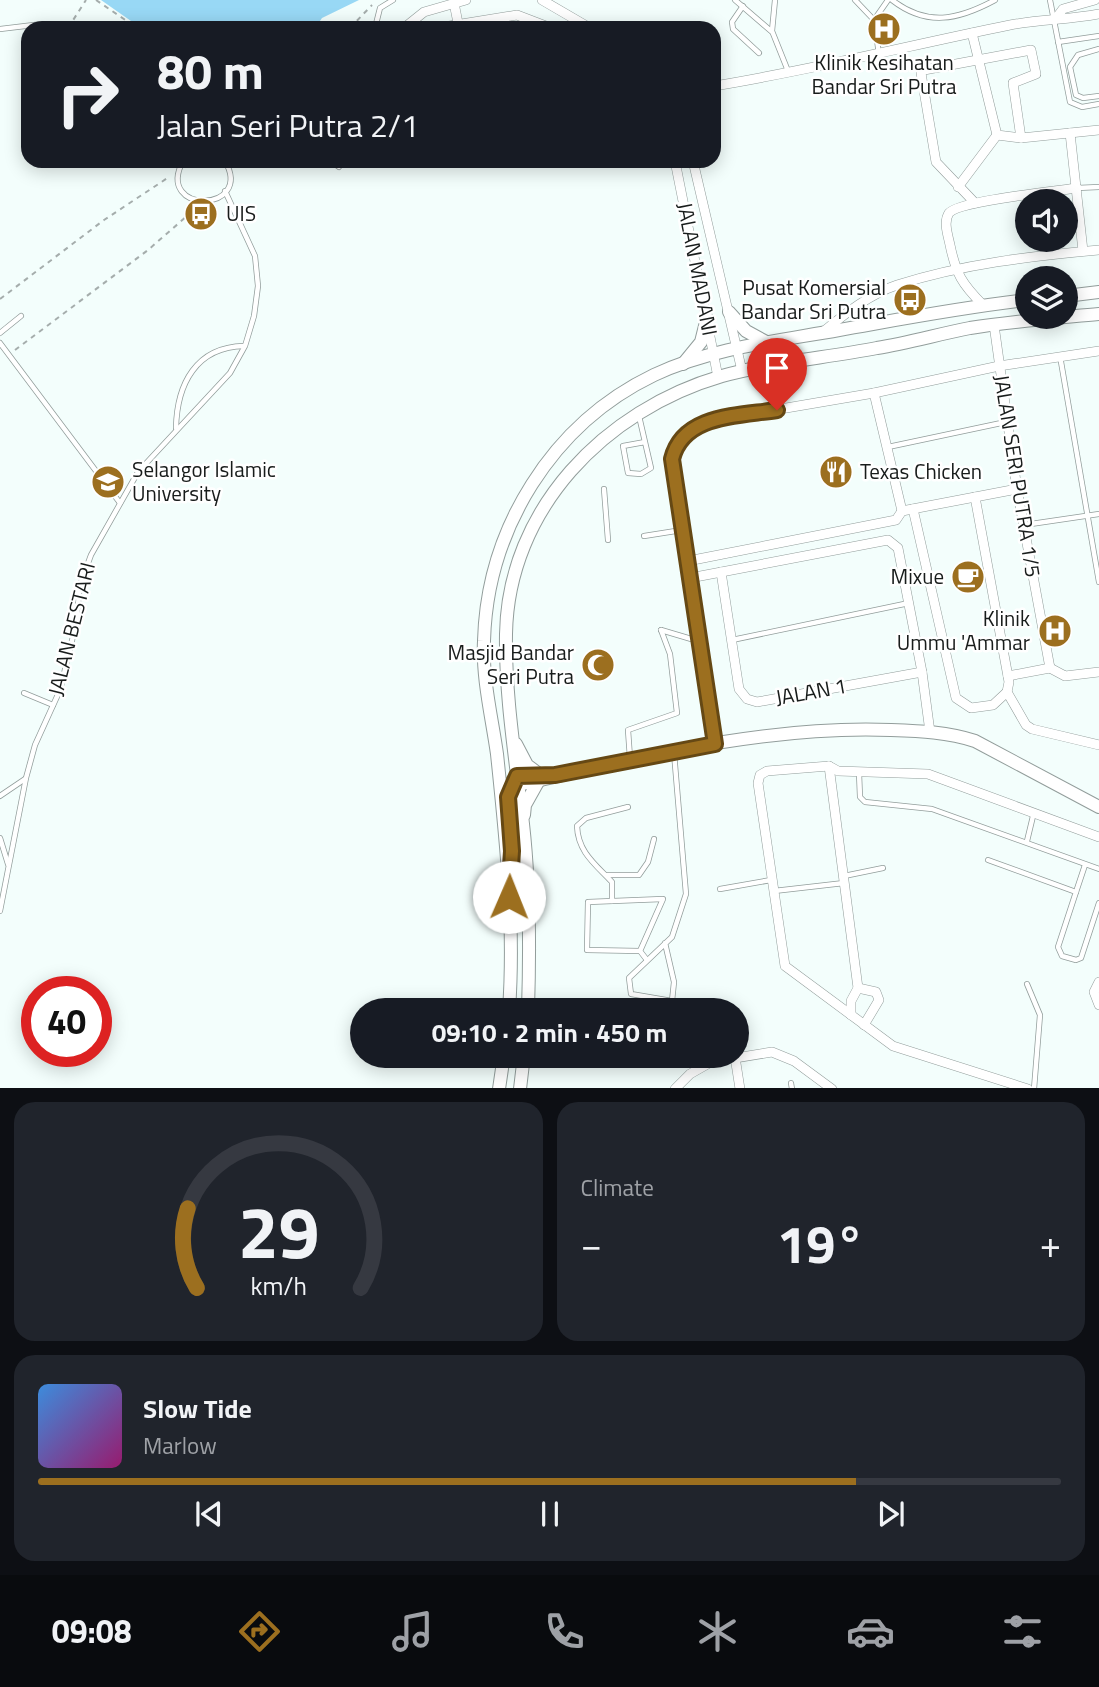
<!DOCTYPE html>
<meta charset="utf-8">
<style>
:root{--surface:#171b24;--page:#20242c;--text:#f1f3f6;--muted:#9ea1a6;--line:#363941;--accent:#9c6f1f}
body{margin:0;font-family:"Titillium Web",sans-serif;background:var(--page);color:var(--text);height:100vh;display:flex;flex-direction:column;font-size:26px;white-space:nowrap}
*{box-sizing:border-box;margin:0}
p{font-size:23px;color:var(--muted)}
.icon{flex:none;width:38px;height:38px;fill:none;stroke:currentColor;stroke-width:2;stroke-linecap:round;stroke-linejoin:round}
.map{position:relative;height:1088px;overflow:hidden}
.side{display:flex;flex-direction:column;gap:14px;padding:14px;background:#0d0f14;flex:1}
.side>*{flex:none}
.hud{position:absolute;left:21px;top:21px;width:700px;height:147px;border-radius:21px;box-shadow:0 4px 18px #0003;background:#171b24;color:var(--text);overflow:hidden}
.controls{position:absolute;left:1015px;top:189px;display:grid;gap:14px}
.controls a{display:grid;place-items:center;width:63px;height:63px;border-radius:50%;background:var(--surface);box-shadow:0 4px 18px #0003;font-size:35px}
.speed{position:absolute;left:21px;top:976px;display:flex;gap:14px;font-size:35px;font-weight:700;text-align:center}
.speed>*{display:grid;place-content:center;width:91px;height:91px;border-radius:50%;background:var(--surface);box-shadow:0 4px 18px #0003;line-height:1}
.speed .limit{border:10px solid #d22;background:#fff;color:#111}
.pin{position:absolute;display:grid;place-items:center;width:60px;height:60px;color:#fff;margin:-72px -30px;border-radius:50% 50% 50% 0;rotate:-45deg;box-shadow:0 0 7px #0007}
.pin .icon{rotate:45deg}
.me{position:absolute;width:77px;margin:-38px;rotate:1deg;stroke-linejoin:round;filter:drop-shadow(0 0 5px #0008)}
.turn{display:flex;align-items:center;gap:24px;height:147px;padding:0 21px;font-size:32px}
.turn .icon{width:91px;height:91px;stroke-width:2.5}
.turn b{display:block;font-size:49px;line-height:60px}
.big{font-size:52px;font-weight:700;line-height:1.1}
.side .card{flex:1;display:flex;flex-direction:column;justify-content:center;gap:10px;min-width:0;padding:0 24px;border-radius:21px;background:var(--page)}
.side .dial{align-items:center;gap:0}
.dial svg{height:182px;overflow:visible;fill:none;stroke:var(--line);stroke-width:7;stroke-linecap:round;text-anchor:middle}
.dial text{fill:var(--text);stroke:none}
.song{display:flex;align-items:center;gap:21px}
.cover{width:84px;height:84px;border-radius:10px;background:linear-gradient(135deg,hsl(210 70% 55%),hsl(320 70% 35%))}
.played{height:7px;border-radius:4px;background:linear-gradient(90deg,var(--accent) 80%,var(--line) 80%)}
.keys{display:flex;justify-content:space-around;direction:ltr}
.heat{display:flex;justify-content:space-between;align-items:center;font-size:38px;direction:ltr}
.side .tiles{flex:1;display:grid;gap:14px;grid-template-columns:1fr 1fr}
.card:last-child{grid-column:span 2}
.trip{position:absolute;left:350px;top:998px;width:399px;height:70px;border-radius:35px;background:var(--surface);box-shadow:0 4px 18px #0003;font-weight:700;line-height:70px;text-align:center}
.tabs{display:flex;height:112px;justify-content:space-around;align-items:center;background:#090b0e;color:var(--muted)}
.tabs .icon{width:49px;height:49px}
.tabs .current{color:var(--accent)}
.tabs b{font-size:32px;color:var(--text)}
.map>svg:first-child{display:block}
.water{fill:#98d8f5}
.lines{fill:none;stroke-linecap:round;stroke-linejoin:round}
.lane-casing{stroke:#929d9b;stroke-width:6}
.street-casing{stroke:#929d9b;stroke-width:10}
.secondary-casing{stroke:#929d9b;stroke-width:14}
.path{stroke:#a5adac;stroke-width:2;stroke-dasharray:5 5;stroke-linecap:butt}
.lane{stroke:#fff;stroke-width:4.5}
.street{stroke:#fff;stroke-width:9}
.secondary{stroke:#fff;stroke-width:12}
.route-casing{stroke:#654814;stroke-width:18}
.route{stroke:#9c6f1f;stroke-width:12}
.labels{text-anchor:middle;stroke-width:5;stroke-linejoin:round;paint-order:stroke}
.poi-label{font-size:21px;fill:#181c1b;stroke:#fff;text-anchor:end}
.street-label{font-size:21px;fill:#181c1b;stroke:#fff}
</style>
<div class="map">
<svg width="1099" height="1089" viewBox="0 0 1099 1089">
<rect width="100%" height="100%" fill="#f3fefc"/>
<polygon class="water" points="101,0 359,0 322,18 315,28 141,28"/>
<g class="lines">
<defs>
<g id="lane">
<polyline points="735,0 771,31"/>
<polyline points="775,0 772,31 788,71"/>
<polyline points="855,0 874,20 879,54"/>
<path d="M892,0C927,27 958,20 995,0"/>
<polyline points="1050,0 1070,102 1082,107 1099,104"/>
<polyline points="743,6 732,22 733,29 759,53"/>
<polyline points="874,20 888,0"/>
<polyline points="375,28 380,8 393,0"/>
<polyline points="0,29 42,24 55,28"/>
<polyline points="1058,42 1099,36"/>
<polyline points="1099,49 1078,55 1070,67 1076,95 1083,98 1099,96"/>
<polyline points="127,161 139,161"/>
<path d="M183,161C154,215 255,213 225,161"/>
<polyline points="331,161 339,167"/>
<polyline points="1077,188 1099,187"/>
<polyline points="0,333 21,316"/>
<polyline points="0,343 120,503"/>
<polyline points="1060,356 1099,582"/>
<polyline points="639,416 651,468 641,474 628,473 623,446 645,442"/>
<path d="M176,428C177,384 196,347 244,346"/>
<polyline points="888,447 1006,422"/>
<polyline points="604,489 608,540"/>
<polyline points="1024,525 1099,514"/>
<polyline points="644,536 682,530"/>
<polyline points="661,630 698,641"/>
<polyline points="732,640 909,603"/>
<polyline points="24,693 53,705"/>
<polyline points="630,758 628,730 677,713 670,654 661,630"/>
<polyline points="859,773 860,797 865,802 932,809 1099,869"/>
<polyline points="0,796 25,779"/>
<polyline points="0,838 8,864"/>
<polyline points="1027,841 1034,812"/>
<polyline points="988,860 1076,892 1058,947 1062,956 1076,960 1081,958 1099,903"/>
<polyline points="607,875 639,875 648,862 654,839"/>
<polyline points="844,876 883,868"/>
<polyline points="720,889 771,880"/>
<polyline points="774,891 844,883"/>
<polyline points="1076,892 1085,865"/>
<path d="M612,901V882C595,864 578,852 577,826L586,818L628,807"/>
<polyline points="0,911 26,778 35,745 60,690 76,624 80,585 91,555 138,472 230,373 245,346 254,316 258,286 255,256 225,191"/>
<polyline points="665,943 674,982 672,1001 631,994 629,978 672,937 686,894 674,753"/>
<polyline points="640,951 587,950 588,902 663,899 640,951 647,960"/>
<polyline points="1027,984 1040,1015 1034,1089"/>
<polyline points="791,1083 792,1089"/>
</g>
<g id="street">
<polyline points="542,0 590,28"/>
<polyline points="454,3 458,23"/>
<polyline points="1057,17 1063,9 1095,0"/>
<polyline points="404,28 424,12 466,0"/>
<polyline points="437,28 517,15 551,28"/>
<polyline points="972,33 997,135 1021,138 1099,130"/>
<path d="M714,86C813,70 911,45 1010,25C1041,19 1068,20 1099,14"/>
<polyline points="1070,133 1083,251"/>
<polyline points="675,161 718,377"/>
<polyline points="693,161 742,371"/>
<polyline points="958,187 997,135"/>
<polyline points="975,203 936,162 921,73 924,70 1031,50 1036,74 1013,83 1021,138"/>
<path d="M983,305C962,284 956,274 950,245C948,235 943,222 949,213C958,201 1057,191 1077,188"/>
<polyline points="994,325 1017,489 1050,668"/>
<path d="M824,331C846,313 870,294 897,285C962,264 1032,256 1099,250"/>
<polyline points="874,393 902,511 1017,489"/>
<polyline points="913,509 956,698 971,708 993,705 1007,692 1009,682 975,497"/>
<polyline points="688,561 896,520 902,511"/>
<polyline points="721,572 739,689 747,699 757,702 922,672"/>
<polyline points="690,578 888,540 898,548 922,672 930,732"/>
<polyline points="1050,668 1065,676 1099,672"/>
<polyline points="1008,676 1050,668"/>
<polyline points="1007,692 1026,725 1032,729 1099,745"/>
<polyline points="715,744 672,459 682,436 704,422 874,393 999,366 1099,351"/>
<polyline points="829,766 858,988 851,1001 851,1015"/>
<polyline points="1099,982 1094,992 1099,1005"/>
<polyline points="858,988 876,992 879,1000 864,1025"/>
<polyline points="735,1057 740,1089"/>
<polyline points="675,1089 690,1074 711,1062 772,1052 794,1061 832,1089"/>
<polyline points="1028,1089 893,1046 785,966 758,783 760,775 767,771 829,766 838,771 928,774 1099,837"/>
</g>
<g id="secondary">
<polyline points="1066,296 1099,292"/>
<polyline points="729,312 746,331 768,343"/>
<polyline points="683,364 701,342 707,318"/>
<polyline points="516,744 527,765 539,774"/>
<path d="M512,781L518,785C639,758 765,725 891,730C920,731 948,732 975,741L1099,807"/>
<polyline points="524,815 525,805 539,780"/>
<path d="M509,1010C515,925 506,839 497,754C492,718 482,678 484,641C487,529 552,424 654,375C711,348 778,341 839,330C902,319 964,307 1027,300"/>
<path d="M528,1010C530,948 530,886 523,824C516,761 505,698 506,634C508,509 605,410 722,376C772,362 825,358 877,348C908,343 939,334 970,328C1013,321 1056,318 1099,314"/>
<polyline points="499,1089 504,1055"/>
<polyline points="520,1089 524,1055"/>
</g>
</defs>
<use href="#lane" class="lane-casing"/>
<use href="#street" class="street-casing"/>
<use href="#secondary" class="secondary-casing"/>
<g class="path">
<polyline points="96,0 137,28"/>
<polyline points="68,28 86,0"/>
<polyline points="350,28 372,5"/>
<polyline points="0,299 104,220 169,177"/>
<polyline points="15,350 148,250 195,209"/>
</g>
<use href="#lane" class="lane"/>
<use href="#street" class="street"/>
<use href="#secondary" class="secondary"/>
</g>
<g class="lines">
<defs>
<path id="route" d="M509,897L512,851L508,797L517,776L555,775L715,744L672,459C683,414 739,416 777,410"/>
</defs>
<use href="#route" class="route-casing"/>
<use href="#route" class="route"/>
</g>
<defs>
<symbol id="hospital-disc" viewBox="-11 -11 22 22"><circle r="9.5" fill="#9c6f1f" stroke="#fff"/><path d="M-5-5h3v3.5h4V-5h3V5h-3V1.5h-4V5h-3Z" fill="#fff"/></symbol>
<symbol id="bus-disc" viewBox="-11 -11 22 22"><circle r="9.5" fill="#9c6f1f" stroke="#fff"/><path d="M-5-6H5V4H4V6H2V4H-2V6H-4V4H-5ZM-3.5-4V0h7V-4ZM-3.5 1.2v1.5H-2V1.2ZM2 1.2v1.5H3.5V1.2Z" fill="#fff"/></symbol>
<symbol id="restaurant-disc" viewBox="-11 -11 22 22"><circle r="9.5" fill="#9c6f1f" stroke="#fff"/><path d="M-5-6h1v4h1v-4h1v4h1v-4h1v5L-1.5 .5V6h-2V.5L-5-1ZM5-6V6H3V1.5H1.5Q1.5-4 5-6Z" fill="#fff"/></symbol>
<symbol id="university-disc" viewBox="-11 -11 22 22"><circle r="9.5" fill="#9c6f1f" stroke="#fff"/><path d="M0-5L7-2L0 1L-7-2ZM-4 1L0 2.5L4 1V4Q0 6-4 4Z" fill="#fff"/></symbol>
<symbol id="cafe-disc" viewBox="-11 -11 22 22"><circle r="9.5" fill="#9c6f1f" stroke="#fff"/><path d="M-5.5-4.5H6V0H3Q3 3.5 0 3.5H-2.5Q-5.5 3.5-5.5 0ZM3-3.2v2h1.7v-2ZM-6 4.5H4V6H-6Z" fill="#fff"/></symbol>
<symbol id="mosque-disc" viewBox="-11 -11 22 22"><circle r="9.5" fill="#9c6f1f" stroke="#fff"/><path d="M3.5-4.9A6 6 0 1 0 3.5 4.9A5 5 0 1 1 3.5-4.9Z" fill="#fff"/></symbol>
</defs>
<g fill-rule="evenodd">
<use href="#hospital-disc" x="865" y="10" width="38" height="38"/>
<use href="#bus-disc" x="182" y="195" width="38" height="38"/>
<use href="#bus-disc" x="891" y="281" width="38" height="38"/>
<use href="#restaurant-disc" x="817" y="453" width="38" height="38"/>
<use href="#university-disc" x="89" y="463" width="38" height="38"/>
<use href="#cafe-disc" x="949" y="558" width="38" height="38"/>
<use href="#hospital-disc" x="1036" y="612" width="38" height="38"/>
<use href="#mosque-disc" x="579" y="646" width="38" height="38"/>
</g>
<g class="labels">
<g class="poi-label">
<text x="884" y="70" text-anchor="middle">Klinik Kesihatan<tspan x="884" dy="24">Bandar Sri Putra</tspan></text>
<text x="226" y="221" text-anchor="start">UIS</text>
<text x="886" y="295">Pusat Komersial<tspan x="886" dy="24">Bandar Sri Putra</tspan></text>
<text x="132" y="477" text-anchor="start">Selangor Islamic<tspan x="132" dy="24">University</tspan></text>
<text x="860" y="479" text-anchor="start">Texas Chicken</text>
<text x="944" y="584">Mixue</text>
<text x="1030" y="626">Klinik<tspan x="1030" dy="24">Ummu 'Ammar</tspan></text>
<text x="574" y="660">Masjid Bandar<tspan x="574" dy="24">Seri Putra</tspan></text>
</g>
<g class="street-label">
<text transform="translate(697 269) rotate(79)" y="7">JALAN MADANI</text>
<text transform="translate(1017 476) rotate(81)" y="7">JALAN SERI PUTRA 1/5</text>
<text transform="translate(72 629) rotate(-76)" y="7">JALAN BESTARI</text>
<text transform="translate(811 692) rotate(-10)" y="7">JALAN 1</text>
</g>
</g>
</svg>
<div class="controls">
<a><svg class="icon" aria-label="sound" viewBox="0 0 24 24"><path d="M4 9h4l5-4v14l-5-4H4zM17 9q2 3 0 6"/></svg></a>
<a><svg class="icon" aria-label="layers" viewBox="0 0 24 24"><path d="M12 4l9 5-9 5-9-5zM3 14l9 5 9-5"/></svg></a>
</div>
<div class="speed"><div class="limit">40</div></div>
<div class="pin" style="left:777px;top:410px;background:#d93025"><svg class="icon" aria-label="arrive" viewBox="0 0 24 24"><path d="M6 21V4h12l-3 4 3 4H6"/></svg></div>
<svg class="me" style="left:509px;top:897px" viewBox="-20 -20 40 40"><circle r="19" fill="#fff"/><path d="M0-13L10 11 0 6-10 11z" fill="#9c6f1f"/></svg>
<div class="trip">09:10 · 2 min · 450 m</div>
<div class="hud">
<div class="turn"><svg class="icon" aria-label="right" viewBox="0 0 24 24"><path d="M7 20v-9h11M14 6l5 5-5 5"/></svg><div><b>80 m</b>Jalan Seri Putra 2/1</div></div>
</div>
</div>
<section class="side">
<div class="tiles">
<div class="card dial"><svg viewBox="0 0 100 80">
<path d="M14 69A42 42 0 1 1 86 69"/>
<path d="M14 69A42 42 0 0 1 10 34" stroke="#9c6f1f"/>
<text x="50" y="56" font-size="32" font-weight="700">29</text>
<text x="50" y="72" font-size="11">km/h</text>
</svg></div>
<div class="card"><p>Climate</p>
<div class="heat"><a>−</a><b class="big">19°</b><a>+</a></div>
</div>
<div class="card">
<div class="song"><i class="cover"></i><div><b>Slow Tide</b><p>Marlow</p></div></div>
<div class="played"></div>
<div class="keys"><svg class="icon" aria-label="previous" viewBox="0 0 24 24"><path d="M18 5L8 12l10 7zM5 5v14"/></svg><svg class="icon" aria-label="pause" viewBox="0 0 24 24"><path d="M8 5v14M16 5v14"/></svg><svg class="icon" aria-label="next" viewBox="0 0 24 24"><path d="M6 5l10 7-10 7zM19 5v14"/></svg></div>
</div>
</div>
</section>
<nav class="tabs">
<b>09:08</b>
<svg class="icon current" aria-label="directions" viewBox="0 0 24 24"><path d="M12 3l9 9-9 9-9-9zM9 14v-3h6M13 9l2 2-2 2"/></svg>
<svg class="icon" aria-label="music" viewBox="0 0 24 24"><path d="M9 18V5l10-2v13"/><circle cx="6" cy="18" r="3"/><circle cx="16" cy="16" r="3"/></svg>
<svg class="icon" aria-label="phone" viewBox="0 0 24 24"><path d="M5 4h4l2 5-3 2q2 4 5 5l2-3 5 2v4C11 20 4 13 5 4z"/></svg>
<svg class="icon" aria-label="climate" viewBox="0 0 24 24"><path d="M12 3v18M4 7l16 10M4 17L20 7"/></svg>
<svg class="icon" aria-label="car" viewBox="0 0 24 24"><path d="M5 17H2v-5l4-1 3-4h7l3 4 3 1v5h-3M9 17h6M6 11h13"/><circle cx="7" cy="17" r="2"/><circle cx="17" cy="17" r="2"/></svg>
<svg class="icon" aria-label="filters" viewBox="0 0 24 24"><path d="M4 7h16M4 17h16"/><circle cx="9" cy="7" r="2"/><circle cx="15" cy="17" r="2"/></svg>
</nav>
